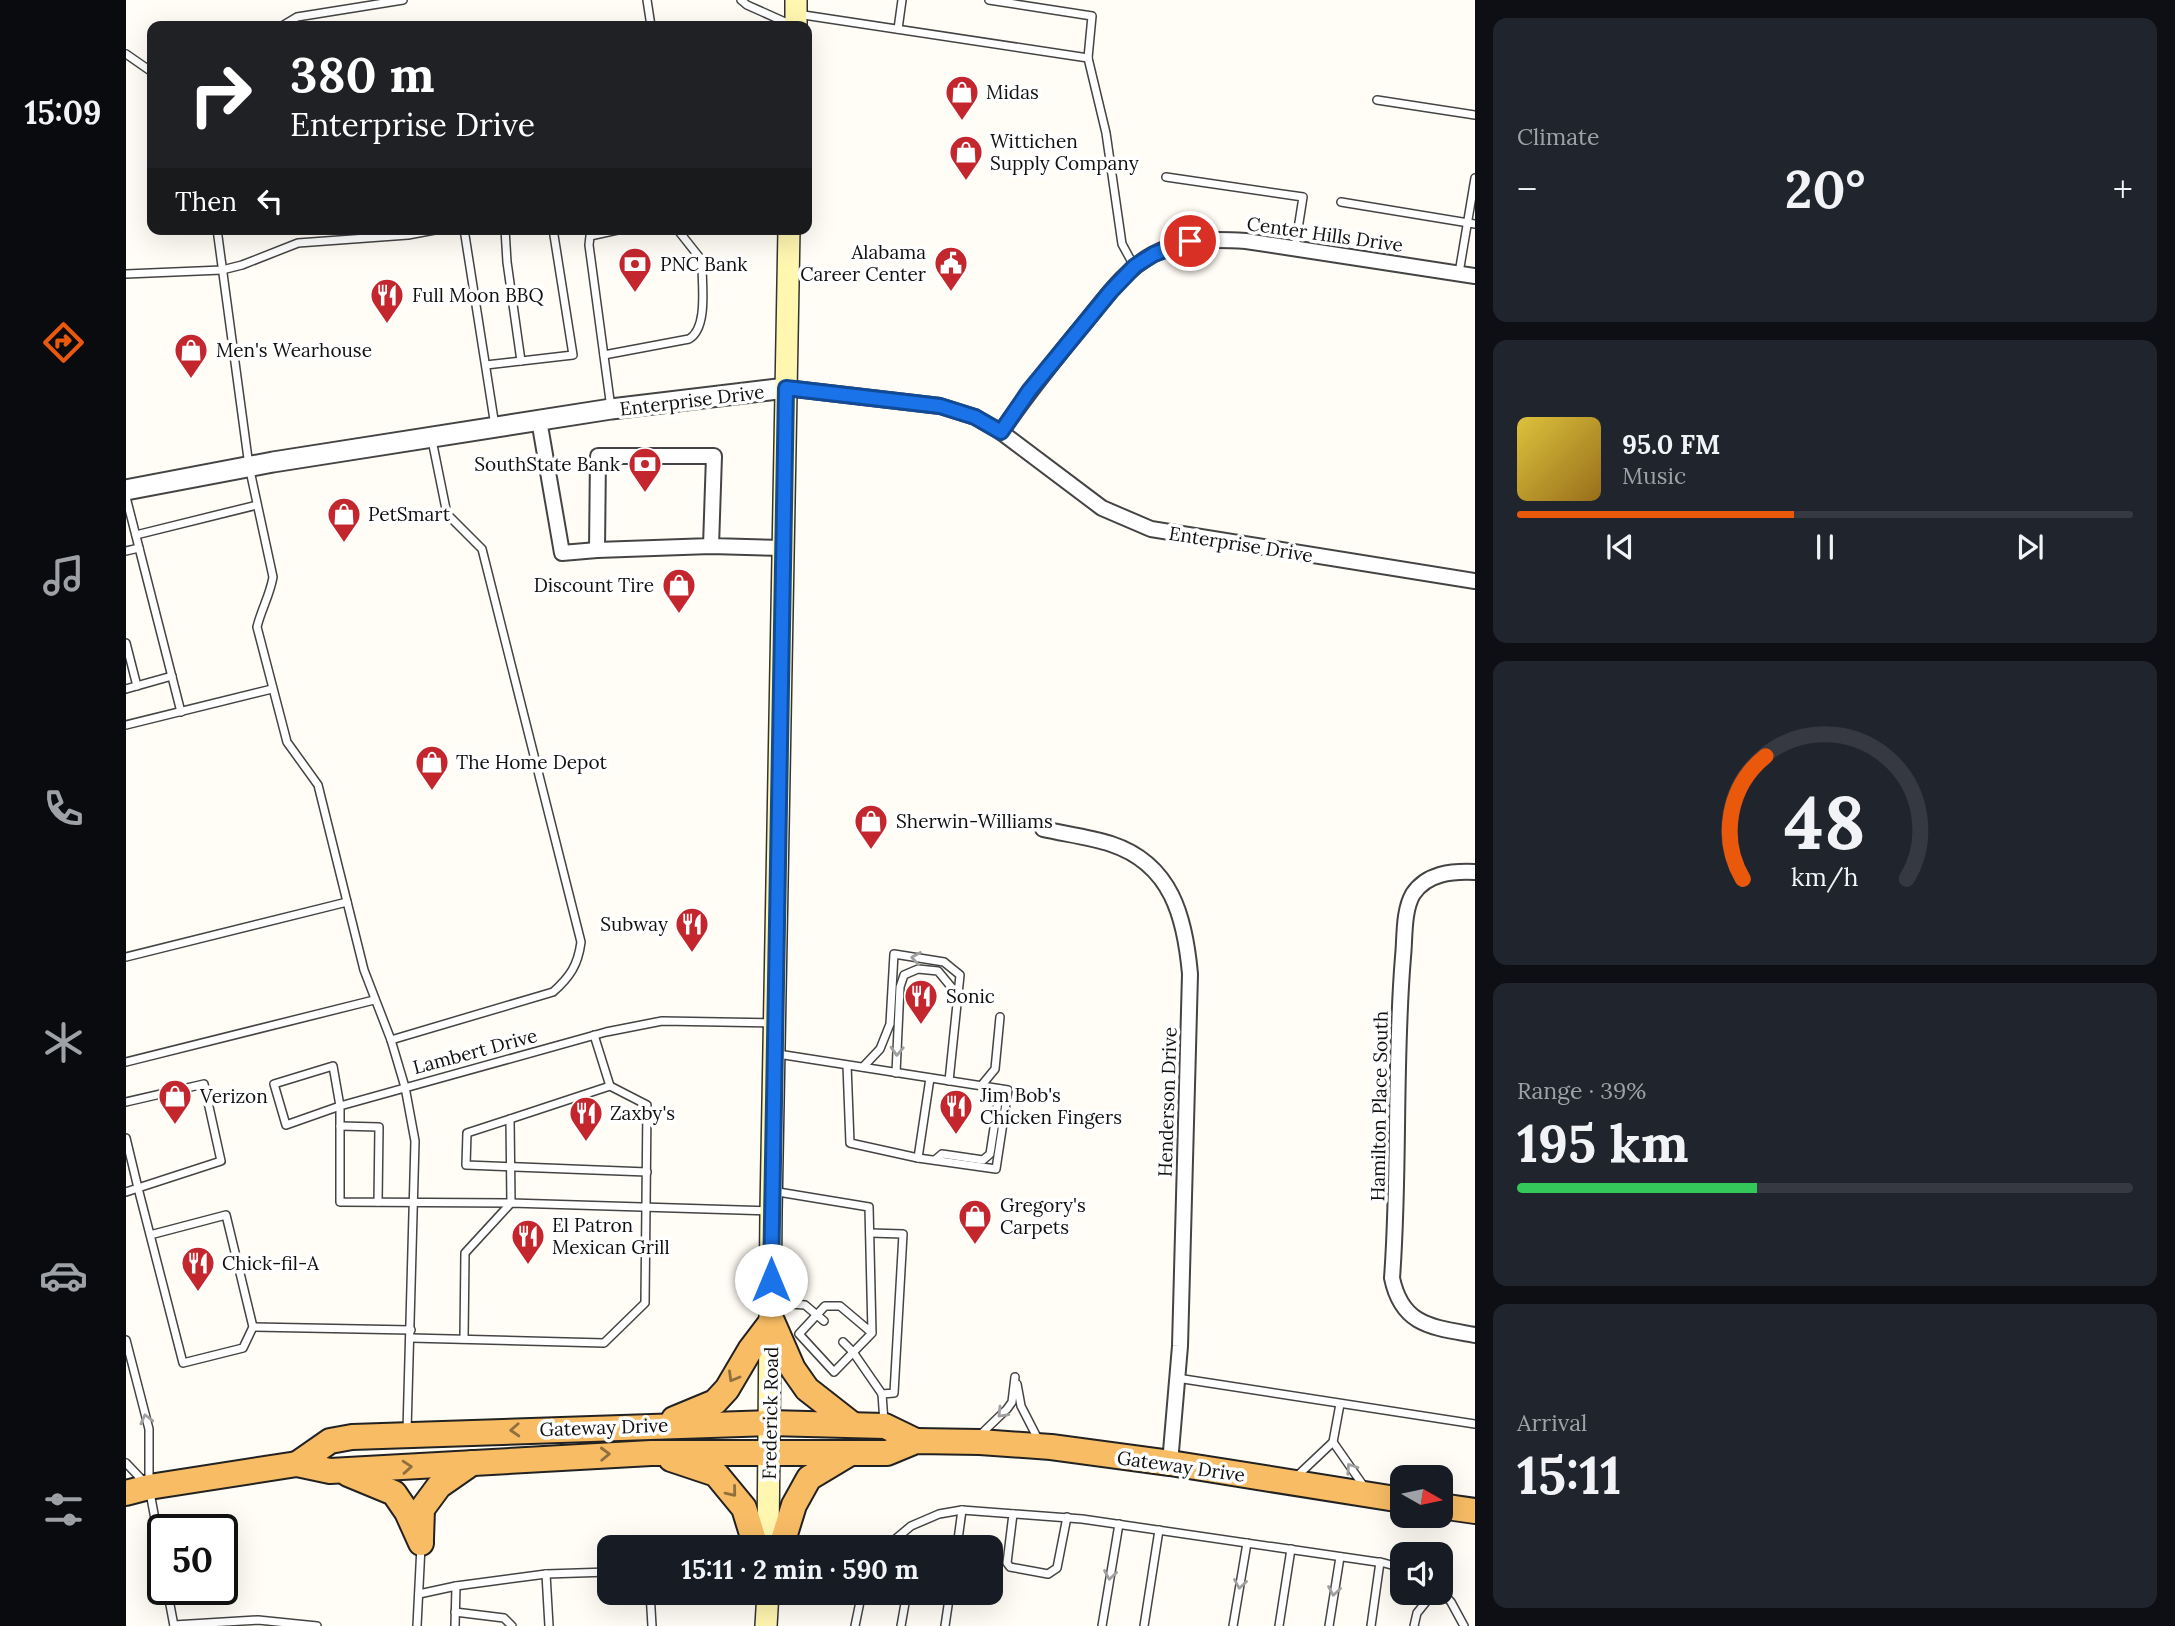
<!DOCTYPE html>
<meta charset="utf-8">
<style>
:root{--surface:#171b24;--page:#20242c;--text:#f1f3f6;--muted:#9ea1a6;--line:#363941;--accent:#ea580c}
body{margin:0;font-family:Lora,serif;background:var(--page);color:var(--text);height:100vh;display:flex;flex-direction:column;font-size:26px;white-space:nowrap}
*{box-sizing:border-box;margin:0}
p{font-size:23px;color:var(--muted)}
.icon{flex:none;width:38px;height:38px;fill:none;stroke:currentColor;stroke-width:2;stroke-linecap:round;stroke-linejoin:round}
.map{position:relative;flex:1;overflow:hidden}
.drawer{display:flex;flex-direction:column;gap:18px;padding:18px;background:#0d0f14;width:700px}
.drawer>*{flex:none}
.banner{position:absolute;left:21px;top:21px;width:665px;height:214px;border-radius:14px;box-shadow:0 7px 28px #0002;background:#202124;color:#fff;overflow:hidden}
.needle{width:46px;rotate:99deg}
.fabs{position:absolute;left:1264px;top:1465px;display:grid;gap:14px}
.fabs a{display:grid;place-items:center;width:63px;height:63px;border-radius:14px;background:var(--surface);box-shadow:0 7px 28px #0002;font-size:35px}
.speed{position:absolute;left:21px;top:1514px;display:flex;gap:14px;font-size:35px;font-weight:700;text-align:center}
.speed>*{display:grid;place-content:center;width:91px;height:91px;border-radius:50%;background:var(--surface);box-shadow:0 7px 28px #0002;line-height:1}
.speed .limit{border:4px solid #111;border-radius:10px;background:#fff;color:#111}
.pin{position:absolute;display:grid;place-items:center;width:60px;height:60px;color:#fff;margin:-30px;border:4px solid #fff;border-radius:50%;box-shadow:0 2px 7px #0007}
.me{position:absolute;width:77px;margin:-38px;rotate:0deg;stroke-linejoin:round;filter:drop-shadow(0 0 5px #0008)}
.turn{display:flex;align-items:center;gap:24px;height:147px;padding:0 28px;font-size:32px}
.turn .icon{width:91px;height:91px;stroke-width:2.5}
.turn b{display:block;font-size:49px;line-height:60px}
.then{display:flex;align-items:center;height:66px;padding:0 28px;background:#0003;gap:14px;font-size:26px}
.big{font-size:52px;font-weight:800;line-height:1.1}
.drawer .tile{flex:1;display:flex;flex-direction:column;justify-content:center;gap:10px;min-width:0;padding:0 24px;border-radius:14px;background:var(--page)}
.drawer .dial{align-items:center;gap:0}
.dial svg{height:182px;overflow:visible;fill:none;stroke:var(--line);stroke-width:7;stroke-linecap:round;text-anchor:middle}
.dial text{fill:var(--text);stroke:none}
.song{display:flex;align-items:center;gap:21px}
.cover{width:84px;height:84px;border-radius:10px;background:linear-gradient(135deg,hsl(50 70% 55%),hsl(40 70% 35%))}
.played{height:7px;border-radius:4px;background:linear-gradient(90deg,var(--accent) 45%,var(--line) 45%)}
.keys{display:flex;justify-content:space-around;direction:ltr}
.heat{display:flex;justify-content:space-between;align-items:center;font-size:38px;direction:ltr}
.charge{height:10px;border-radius:5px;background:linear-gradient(90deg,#34c759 39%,var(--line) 0)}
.trip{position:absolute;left:471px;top:1535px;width:406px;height:70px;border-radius:14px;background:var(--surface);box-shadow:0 7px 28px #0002;font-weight:800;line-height:70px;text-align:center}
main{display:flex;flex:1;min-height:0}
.dock{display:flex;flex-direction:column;width:126px;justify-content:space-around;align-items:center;background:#090b0e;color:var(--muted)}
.dock .icon{width:49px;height:49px}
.dock .selected{color:var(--accent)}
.dock b{font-size:32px;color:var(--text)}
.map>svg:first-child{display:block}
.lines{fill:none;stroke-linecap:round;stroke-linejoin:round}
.service-casing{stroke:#444;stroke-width:10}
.minor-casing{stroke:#444;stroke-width:18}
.tertiary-casing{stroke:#444;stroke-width:23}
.secondary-casing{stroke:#333;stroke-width:24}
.trunk-casing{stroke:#222;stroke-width:28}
.service{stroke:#fff;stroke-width:7}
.minor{stroke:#fff;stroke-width:14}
.tertiary{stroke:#fff;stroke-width:19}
.secondary{stroke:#fff6b0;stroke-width:21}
.trunk{stroke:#f7bc64;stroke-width:24}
.oneway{stroke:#a0a0a0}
.oneway2{stroke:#906f3f}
.route-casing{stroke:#114b97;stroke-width:18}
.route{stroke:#1a73e8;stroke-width:12}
.labels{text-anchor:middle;stroke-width:7;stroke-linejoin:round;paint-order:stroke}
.poi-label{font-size:19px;fill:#111;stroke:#fff;text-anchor:start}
.street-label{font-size:19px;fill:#111;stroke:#fff}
</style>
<main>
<nav class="dock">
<b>15:09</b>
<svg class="icon selected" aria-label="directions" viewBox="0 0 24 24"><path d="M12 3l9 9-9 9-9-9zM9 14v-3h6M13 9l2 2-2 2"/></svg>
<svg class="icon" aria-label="music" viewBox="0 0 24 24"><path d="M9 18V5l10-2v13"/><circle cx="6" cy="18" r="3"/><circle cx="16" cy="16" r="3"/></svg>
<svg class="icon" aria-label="phone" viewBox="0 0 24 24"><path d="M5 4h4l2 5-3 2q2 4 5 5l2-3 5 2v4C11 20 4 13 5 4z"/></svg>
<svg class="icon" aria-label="climate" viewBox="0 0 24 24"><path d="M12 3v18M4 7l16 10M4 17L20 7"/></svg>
<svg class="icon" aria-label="car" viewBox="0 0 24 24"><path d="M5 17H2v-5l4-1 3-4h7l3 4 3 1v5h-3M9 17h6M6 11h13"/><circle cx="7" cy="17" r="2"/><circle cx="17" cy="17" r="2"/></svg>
<svg class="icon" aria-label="filters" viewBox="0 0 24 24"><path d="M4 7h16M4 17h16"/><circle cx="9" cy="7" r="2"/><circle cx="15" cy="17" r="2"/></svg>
</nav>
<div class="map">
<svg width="1349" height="1626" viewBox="0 0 1349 1626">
<rect width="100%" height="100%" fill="#fffdf5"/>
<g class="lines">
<defs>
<g id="service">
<polyline points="521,0 525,26"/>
<polyline points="615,0 621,5 668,26"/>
<polyline points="863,0 966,16 962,58 980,133 996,244 1008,266"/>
<polyline points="671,14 962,58"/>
<polyline points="156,26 171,17 277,0"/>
<polyline points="772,29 776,0"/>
<polyline points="0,54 26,72"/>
<polyline points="1251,100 1349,115"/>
<polyline points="1040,177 1177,197 1169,248"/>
<polyline points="1215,202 1349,224"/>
<path d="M91,229L123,466L147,577C144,595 135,610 131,627L161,742L192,785L238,970L265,1040L279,1087L289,1141L281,1431"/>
<polyline points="338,229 369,426"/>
<polyline points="379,229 381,262 395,361"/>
<polyline points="1333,273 1349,178"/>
<polyline points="0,274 96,270 116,265 172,243 282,235 314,229"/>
<path d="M478,355L563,339C582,328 576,286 576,265L574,258L551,229"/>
<polyline points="360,365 447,355 427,229"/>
<polyline points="485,408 463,245 464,236 496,229"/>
<polyline points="0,497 55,712"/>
<polyline points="10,535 131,505"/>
<polyline points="0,551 13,548"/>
<polyline points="0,643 11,686"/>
<polyline points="0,689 46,676"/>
<polyline points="0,725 146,689"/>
<polyline points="0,957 221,902"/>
<polyline points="468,1035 484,1086"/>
<path d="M265,1040L427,992C444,977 452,965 455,942L356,549L321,514L306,440"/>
<polyline points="652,1054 882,1090 870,1169 792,1158 724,1143 721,1065"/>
<polyline points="0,1062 248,1000"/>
<polygon points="207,1066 214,1106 160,1125 148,1084"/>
<polyline points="737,1067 754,1049 764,1024 768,954 818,962 834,975 823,1081"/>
<polyline points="770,1073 774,987 778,975 792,969 812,971 831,994"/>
<polyline points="855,1086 869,1069 874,1017"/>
<polyline points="0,1102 78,1084 95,1161 12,1188 57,1363 117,1348 127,1327 100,1215 24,1235"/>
<polyline points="384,1119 341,1133 340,1165 521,1172"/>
<polyline points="214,1126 253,1127 252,1202"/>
<polyline points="0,1138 12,1188 0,1192"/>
<polyline points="792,1158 804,1078"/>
<polyline points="809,1160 816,1154 857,1160 864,1154 874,1089"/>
<polyline points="646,1191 743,1207 746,1333 714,1306 699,1306 673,1334 708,1372 746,1333"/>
<polyline points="744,1233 777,1234 768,1393 756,1394 758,1422"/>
<polyline points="648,1303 679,1305 698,1321"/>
<polyline points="127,1327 285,1330"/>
<polyline points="285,1338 478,1343 519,1303 521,1105 484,1086 384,1119 385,1203 214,1202 214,1106 480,1032 536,1021 648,1023"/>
<polyline points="338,1339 339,1253 385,1203 643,1211"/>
<polyline points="0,1340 23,1429 23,1487 37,1562"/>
<polyline points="717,1342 727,1352 756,1394"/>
<polyline points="1051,1378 1349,1424"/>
<polyline points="891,1384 895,1406 913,1441"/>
<polyline points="853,1436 881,1409 886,1402 889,1377"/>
<polyline points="1207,1442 1239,1488"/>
<polyline points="0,1463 18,1482"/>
<polyline points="1170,1477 1207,1442 1214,1404"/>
<polyline points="887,1514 881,1563 884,1567 922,1574 931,1568 941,1517"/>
<polyline points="760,1547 785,1526 813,1514 836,1510 956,1519 1258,1563 1276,1568"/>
<polyline points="831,1547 836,1510"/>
<polyline points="420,1574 483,1572"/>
<polyline points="41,1589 48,1626"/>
<polyline points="1314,1590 1325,1602 1338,1626"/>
<polyline points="524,1592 526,1626"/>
<polyline points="293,1594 330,1586 420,1574 423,1626"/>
<polyline points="329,1612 378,1618 386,1626"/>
<polyline points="48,1625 132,1620 191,1626"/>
<polyline points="291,1626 295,1546"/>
<polyline points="329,1626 330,1586"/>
<polyline points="729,1626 736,1592"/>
<polyline points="775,1626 781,1592"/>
<polyline points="819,1626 824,1592"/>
<polyline points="976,1626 993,1524"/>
<polyline points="1018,1626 1033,1530"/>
<polyline points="1107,1626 1121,1543"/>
<polyline points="1153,1626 1165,1549"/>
<polyline points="1203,1626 1214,1557"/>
<polyline points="1245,1626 1254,1562"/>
<polyline points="1288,1626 1291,1613 1308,1592"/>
</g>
<g id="minor">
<polyline points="660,388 814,406 849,417 875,432 976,508 1025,529 1349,581"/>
<polyline points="413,420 436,553 471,550"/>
<path d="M875,432C901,394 929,359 958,324C978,300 997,271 1026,255C1056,238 1087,239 1120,241L1349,276"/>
<polyline points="585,546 471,550 472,456 588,456 585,546 657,548"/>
<path d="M917,829C939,834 964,837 985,844C1046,864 1059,918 1064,974L1054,1346L1044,1463"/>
<path d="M1349,872C1326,871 1301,873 1287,894C1277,911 1279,938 1277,957C1268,1064 1274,1171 1266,1278C1276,1326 1306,1327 1349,1335"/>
</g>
<polyline id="tertiary" points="0,490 147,462 485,409 660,388"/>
<g id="secondary">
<polyline points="670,26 670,0"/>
<polyline points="642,1547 645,1211 663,229"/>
<polyline points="640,1626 642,1592"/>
</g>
<g id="trunk">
<polyline points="548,1419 589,1402 601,1389 624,1350 646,1321 667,1369 681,1389 727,1425"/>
<polyline points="545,1459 590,1474 618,1508 630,1547"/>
<polyline points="171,1464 204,1441 226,1437 643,1423 759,1426 790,1441"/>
<polyline points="222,1474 268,1493 281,1512 295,1543"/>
<polyline points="0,1493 23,1487 171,1464 204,1471 525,1453 761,1453 790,1441 854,1442 925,1447 1044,1463 1276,1500"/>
<polyline points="1314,1506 1349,1511"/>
<polyline points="295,1539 296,1509 313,1486 346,1463"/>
<polyline points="655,1547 668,1505 683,1478 723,1454"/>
</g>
</defs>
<use href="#service" class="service-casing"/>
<use href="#minor" class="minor-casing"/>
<use href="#tertiary" class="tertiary-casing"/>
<use href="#secondary" class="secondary-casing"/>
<use href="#trunk" class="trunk-casing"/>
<use href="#service" class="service"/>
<use href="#minor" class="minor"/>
<use href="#tertiary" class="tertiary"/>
<use href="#secondary" class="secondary"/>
<use href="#trunk" class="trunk"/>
</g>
<defs><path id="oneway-chevron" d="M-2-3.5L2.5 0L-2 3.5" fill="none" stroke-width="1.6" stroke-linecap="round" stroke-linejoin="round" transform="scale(1.75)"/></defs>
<g class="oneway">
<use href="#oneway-chevron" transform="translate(790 958) rotate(-171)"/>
<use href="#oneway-chevron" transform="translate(771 1051) rotate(93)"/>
<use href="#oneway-chevron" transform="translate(876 1413) rotate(134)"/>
<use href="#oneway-chevron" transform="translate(20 1419) rotate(-104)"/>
<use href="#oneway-chevron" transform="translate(1225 1468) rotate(-124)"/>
<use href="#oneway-chevron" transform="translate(984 1575) rotate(99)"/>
<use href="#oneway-chevron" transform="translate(1114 1584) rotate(99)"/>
<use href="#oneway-chevron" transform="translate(1208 1591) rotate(99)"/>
</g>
<g class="oneway2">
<use href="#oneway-chevron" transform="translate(607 1377) rotate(120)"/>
<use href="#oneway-chevron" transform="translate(389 1430) rotate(177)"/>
<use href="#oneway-chevron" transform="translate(479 1454) rotate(-2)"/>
<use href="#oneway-chevron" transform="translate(281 1467) rotate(-4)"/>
<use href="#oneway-chevron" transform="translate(606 1492) rotate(51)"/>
</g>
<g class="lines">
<defs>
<polyline id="route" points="645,1280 660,388 814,406 849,417 875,432 903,391 985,291 1009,266 1028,254 1064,241"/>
</defs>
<use href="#route" class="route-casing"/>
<use href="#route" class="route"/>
</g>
<defs>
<symbol id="shop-pin" viewBox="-11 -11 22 30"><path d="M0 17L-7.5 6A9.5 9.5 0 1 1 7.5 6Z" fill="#c4262e" stroke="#fff"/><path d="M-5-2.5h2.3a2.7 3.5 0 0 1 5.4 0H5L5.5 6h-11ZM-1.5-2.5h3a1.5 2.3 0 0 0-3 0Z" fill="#fff"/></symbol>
<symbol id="civic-pin" viewBox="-11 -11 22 30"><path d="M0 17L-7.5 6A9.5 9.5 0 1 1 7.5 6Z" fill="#c4262e" stroke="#fff"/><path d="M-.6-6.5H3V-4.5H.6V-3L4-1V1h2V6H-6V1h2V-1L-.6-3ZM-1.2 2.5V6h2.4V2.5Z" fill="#fff"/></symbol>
<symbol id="bank-pin" viewBox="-11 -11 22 30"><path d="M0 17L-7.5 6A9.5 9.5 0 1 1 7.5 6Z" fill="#c4262e" stroke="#fff"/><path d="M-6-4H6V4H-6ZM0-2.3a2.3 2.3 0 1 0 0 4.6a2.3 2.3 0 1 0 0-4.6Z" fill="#fff"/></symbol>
<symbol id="restaurant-pin" viewBox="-11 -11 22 30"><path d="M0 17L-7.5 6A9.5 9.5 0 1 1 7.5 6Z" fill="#c4262e" stroke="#fff"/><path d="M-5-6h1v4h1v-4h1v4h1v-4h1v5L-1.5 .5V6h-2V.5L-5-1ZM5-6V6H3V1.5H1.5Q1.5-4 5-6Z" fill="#fff"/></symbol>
</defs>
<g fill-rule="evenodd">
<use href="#shop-pin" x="817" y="73" width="38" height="52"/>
<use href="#shop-pin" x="821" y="133" width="38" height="52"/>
<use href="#civic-pin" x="806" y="244" width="38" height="52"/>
<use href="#bank-pin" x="490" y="245" width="38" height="52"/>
<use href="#restaurant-pin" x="242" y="276" width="38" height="52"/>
<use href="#shop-pin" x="46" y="331" width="38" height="52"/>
<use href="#bank-pin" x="500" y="445" width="38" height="52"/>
<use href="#shop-pin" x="199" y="495" width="38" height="52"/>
<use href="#shop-pin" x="534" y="566" width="38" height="52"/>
<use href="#shop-pin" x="287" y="743" width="38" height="52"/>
<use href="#shop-pin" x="726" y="802" width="38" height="52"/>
<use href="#restaurant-pin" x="547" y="905" width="38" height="52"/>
<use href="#restaurant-pin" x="776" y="977" width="38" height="52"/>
<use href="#shop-pin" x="30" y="1077" width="38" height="52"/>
<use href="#restaurant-pin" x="811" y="1087" width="38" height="52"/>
<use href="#restaurant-pin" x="441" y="1094" width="38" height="52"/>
<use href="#shop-pin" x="830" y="1197" width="38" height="52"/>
<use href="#restaurant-pin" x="383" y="1217" width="38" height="52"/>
<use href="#restaurant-pin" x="53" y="1244" width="38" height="52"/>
</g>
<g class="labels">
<g class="poi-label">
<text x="860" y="99">Midas</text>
<text x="864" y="148">Wittichen<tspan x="864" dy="22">Supply Company</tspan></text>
<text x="800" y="259" text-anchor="end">Alabama<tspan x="800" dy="22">Career Center</tspan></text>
<text x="534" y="271">PNC Bank</text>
<text x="286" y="302">Full Moon BBQ</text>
<text x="90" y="357">Men's Wearhouse</text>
<text x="494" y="471" text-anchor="end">SouthState Bank</text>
<text x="242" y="521">PetSmart</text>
<text x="528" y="592" text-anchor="end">Discount Tire</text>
<text x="330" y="769">The Home Depot</text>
<text x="770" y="828">Sherwin-Williams</text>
<text x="542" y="931" text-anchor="end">Subway</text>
<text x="820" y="1003">Sonic</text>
<text x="854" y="1102">Jim Bob's<tspan x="854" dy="22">Chicken Fingers</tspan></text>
<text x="74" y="1103">Verizon</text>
<text x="484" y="1120">Zaxby's</text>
<text x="874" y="1212">Gregory's<tspan x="874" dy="22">Carpets</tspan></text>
<text x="426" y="1232">El Patron<tspan x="426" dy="22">Mexican Grill</tspan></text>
<text x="96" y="1270">Chick-fil-A</text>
</g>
<g class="street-label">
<text transform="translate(1199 234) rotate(8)" y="7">Center Hills Drive</text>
<text transform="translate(566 400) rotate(-7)" y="7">Enterprise Drive</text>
<text transform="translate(1115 544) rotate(9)" y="7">Enterprise Drive</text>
<text transform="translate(349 1051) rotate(-15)" y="7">Lambert Drive</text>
<text transform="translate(1041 1102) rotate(-88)" y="7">Henderson Drive</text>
<text transform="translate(1253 1106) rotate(-89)" y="7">Hamilton Place South</text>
<text transform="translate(644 1413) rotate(-89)" y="7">Frederick Road</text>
<text transform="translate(478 1427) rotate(-2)" y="7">Gateway Drive</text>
<text transform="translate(1055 1466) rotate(8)" y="7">Gateway Drive</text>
</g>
</g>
</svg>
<div class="fabs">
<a><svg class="needle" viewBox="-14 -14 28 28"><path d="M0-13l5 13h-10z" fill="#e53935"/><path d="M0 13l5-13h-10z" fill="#9ea1a6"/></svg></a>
<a><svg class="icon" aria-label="sound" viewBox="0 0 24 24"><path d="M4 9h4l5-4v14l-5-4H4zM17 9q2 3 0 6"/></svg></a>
</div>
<div class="speed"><div class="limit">50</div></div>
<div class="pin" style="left:1064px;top:241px;background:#d93025"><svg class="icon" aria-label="arrive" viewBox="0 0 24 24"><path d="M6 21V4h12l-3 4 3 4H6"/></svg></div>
<svg class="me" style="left:645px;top:1280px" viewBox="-20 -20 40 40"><circle r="19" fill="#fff"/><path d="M0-13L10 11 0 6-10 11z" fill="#1a73e8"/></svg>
<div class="trip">15:11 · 2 min · 590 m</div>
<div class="banner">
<div class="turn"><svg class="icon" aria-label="right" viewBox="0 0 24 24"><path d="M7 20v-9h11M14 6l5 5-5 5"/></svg><div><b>380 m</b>Enterprise Drive</div></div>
<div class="then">Then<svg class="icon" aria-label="left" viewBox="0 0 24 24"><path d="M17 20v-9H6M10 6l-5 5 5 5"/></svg></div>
</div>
</div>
<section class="drawer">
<div class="tile"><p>Climate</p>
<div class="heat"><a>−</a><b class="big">20°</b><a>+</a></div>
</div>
<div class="tile">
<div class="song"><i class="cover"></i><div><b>95.0 FM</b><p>Music</p></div></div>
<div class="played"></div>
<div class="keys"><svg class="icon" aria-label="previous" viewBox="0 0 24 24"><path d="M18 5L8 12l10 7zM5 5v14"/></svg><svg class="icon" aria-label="pause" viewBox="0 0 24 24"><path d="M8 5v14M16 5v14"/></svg><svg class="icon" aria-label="next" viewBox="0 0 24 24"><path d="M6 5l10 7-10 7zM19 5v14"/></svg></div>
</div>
<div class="tile dial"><svg viewBox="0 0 100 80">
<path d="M14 69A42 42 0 1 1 86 69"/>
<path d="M14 69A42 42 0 0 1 24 15" stroke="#ea580c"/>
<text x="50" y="56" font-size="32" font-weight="700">48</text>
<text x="50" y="72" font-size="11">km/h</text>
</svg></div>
<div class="tile"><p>Range · 39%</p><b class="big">195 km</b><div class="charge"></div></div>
<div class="tile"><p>Arrival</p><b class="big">15:11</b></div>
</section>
</main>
